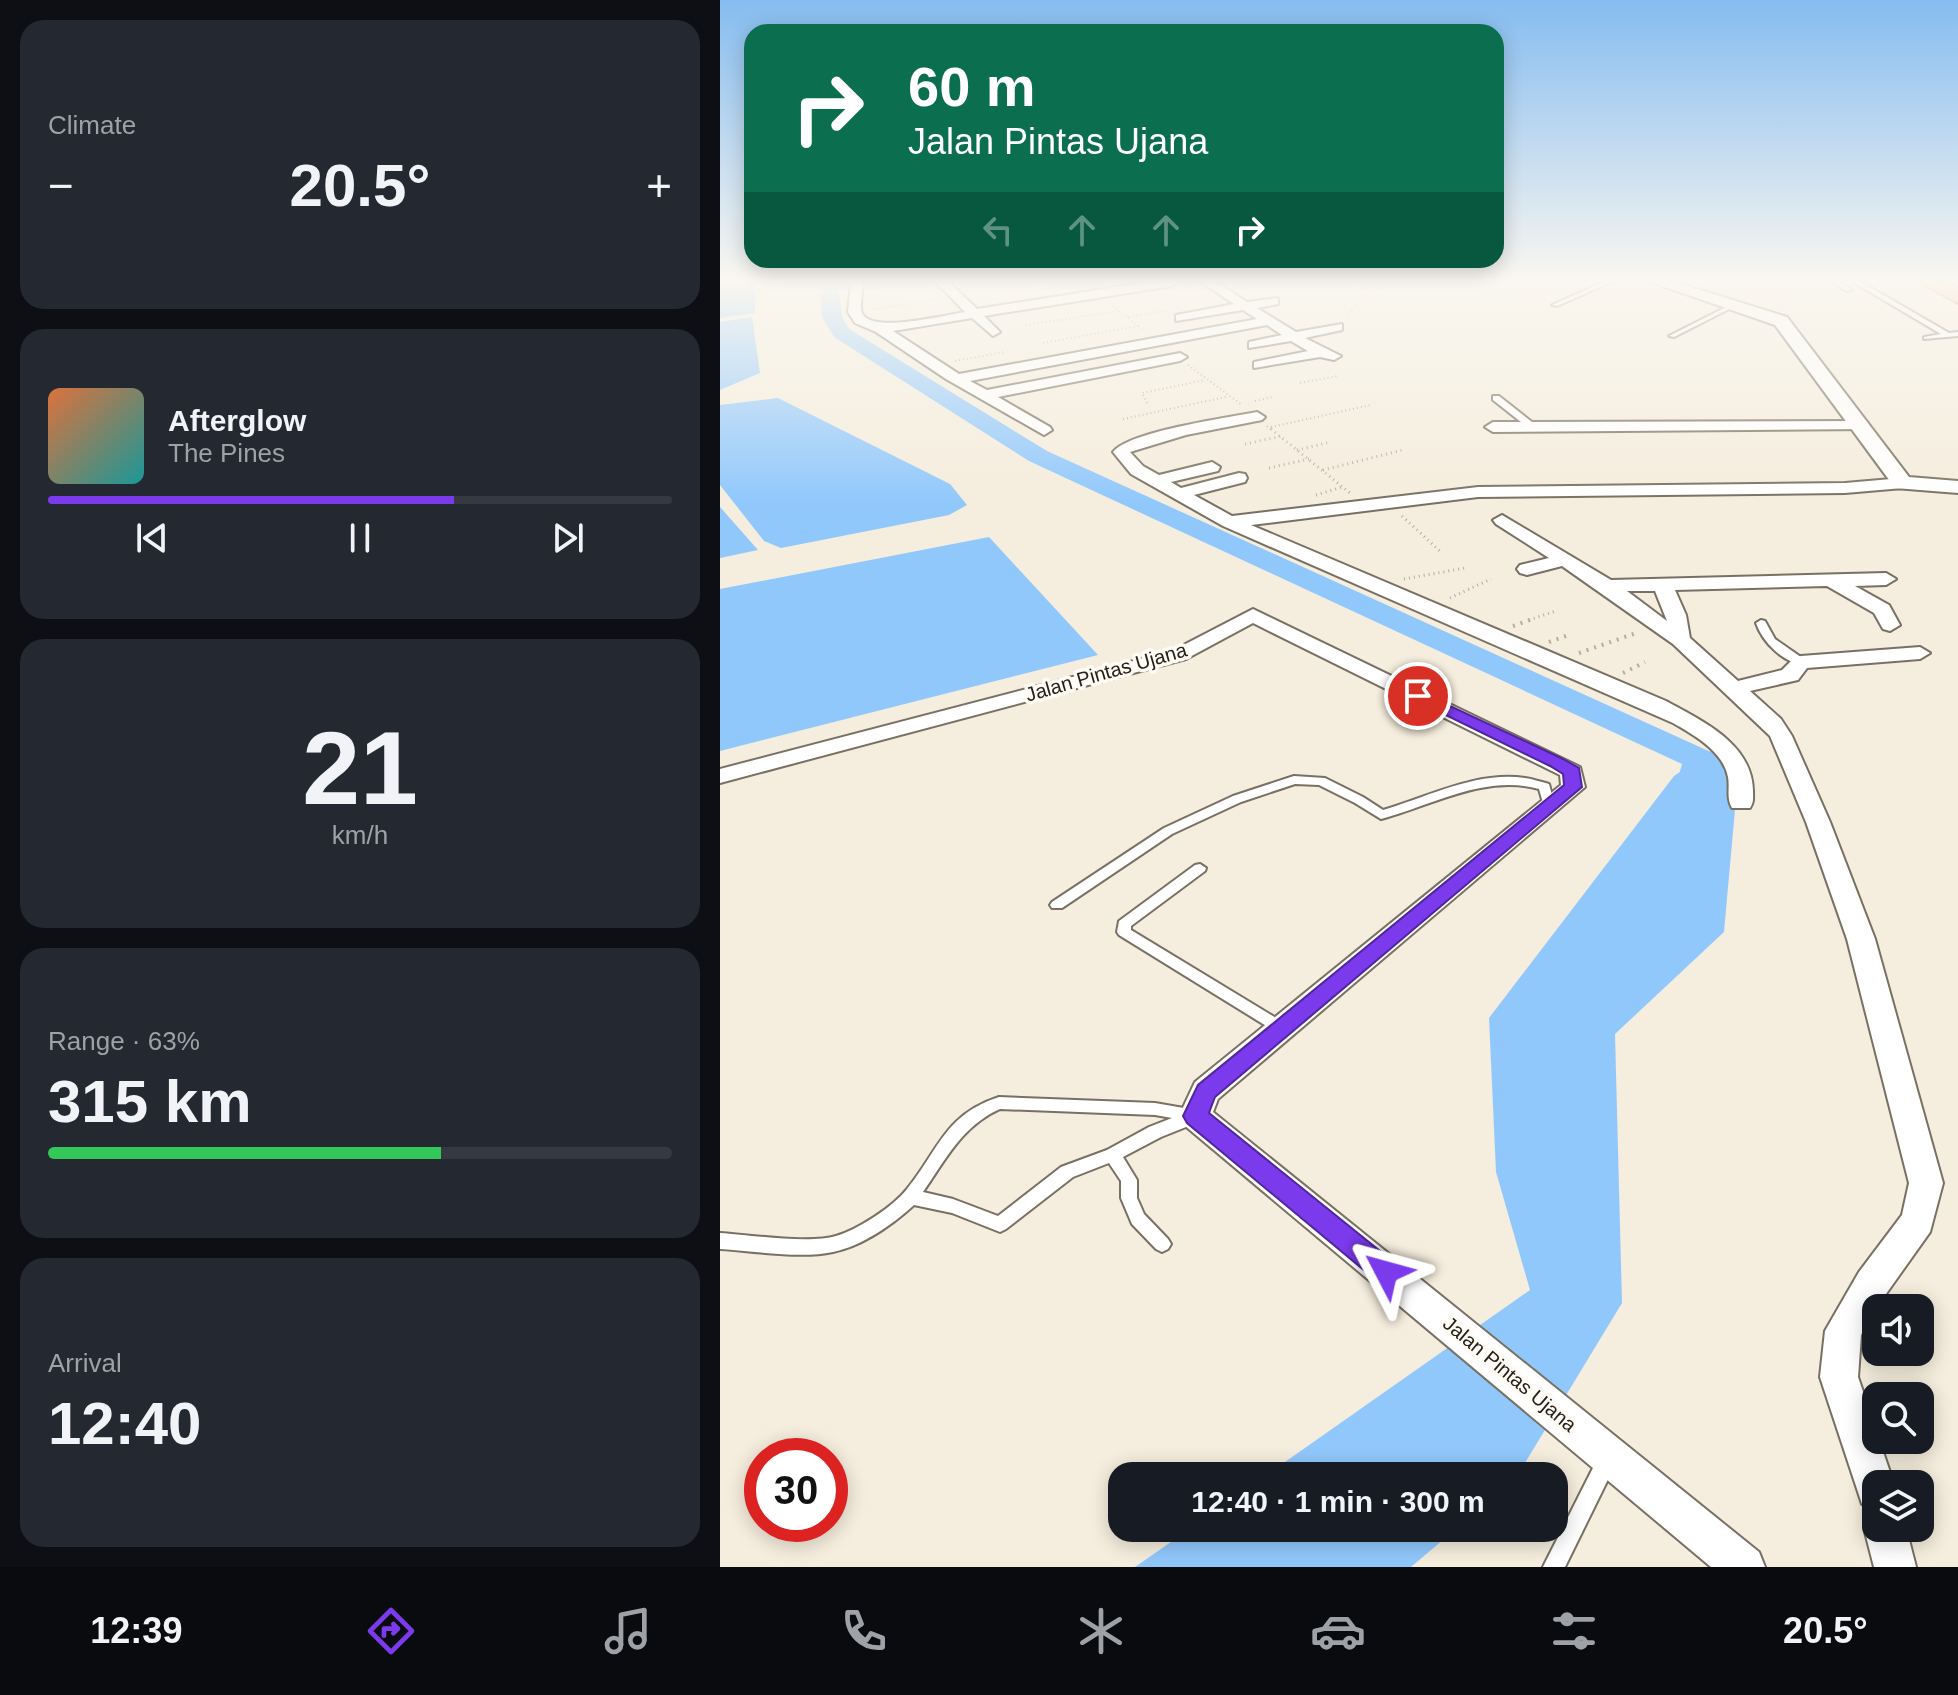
<!DOCTYPE html>
<meta charset="utf-8">
<style>
:root{--surface:#171b24;--page:#242831;--text:#f1f3f6;--muted:#9ea1a6;--line:#363941;--accent:#7c3aed}
body{margin:0;font-family:Arial,sans-serif;background:var(--page);color:var(--text);height:100vh;display:flex;flex-direction:column;font-size:30px;white-space:nowrap}
*{box-sizing:border-box;margin:0}
p{font-size:26px;color:var(--muted)}
.icon{flex:none;width:44px;height:44px;fill:none;stroke:currentColor;stroke-width:2;stroke-linecap:round;stroke-linejoin:round}
.map{position:relative;flex:1;overflow:hidden}
.panel{display:flex;flex-direction:column;gap:20px;padding:20px;background:#0d0f14;width:720px}
.panel>*{flex:none}
.hud{position:absolute;left:24px;top:24px;width:760px;height:244px;border-radius:24px;box-shadow:0 4px 20px #0003;background:#0b6e4f;color:#fff;overflow:hidden}
.controls{position:absolute;left:1142px;top:1294px;display:grid;gap:16px}
.controls a{display:grid;place-items:center;width:72px;height:72px;border-radius:16px;background:var(--surface);box-shadow:0 4px 20px #0003;font-size:40px}
.speed{position:absolute;left:24px;top:1438px;display:flex;gap:16px;font-size:40px;font-weight:700;text-align:center}
.speed>*{display:grid;place-content:center;width:104px;height:104px;border-radius:50%;background:var(--surface);box-shadow:0 4px 20px #0003;line-height:1}
.speed .limit{border:12px solid #d22;background:#fff;color:#111}
.pin{position:absolute;display:grid;place-items:center;width:68px;height:68px;color:#fff;margin:-34px;border:4px solid #fff;border-radius:50%;box-shadow:0 2px 8px #0007}
.me{position:absolute;width:88px;margin:-44px;rotate:309deg;stroke-linejoin:round;filter:drop-shadow(0 0 6px #0008)}
.turn{display:flex;align-items:center;gap:28px;height:168px;padding:0 32px;font-size:36px}
.turn .icon{width:104px;height:104px;stroke-width:2.5}
.turn b{display:block;font-size:56px;line-height:68px}
.lanes{display:flex;align-items:center;height:76px;padding:0 32px;background:#0003;justify-content:center;gap:40px;direction:ltr}
.lanes .off{opacity:.35}
.big{font-size:60px;font-weight:700;line-height:1.1}
.panel .card{flex:1;display:flex;flex-direction:column;justify-content:center;gap:12px;min-width:0;padding:0 28px;border-radius:24px;background:var(--page)}
.panel .dial{align-items:center;gap:0}
.dial b{font-size:104px;line-height:1}
.song{display:flex;align-items:center;gap:24px}
.cover{width:96px;height:96px;border-radius:12px;background:linear-gradient(135deg,hsl(20 70% 55%),hsl(180 70% 35%))}
.played{height:8px;border-radius:4px;background:linear-gradient(90deg,var(--accent) 65%,var(--line) 65%)}
.keys{display:flex;justify-content:space-around;direction:ltr}
.heat{display:flex;justify-content:space-between;align-items:center;font-size:44px;direction:ltr}
.charge{height:12px;border-radius:6px;background:linear-gradient(90deg,#34c759 63%,var(--line) 0)}
.trip{position:absolute;left:388px;top:1462px;width:460px;height:80px;border-radius:24px;background:var(--surface);box-shadow:0 4px 20px #0003;font-weight:700;line-height:80px;text-align:center}
.dock{display:flex;height:128px;justify-content:space-around;align-items:center;background:#090b0e;color:var(--muted)}
.dock .icon{width:56px;height:56px}
.dock .selected{color:var(--accent)}
.dock b{font-size:36px;color:var(--text)}
main{display:flex;flex:1;min-height:0}
.map>svg:first-child{display:block}
.water{fill:#91c8fc}
.lines{fill:none;stroke-linecap:round;stroke-linejoin:round}
.river{fill:#91c8fc;fill-rule:evenodd}
.service-casing{stroke:#787163;stroke-width:4}
.minor-casing{stroke:#787163;stroke-width:4}
.tertiary-casing{stroke:#787163;stroke-width:4}
.trunk-casing{stroke:#b2784d;stroke-width:4}
.path-far2{stroke:#b4ada1;stroke-width:2;stroke-dasharray:1 3;stroke-linecap:butt}
.path-far1{stroke:#b4ada1;stroke-width:3;stroke-dasharray:1 4;stroke-linecap:butt}
.path{stroke:#b4ada1;stroke-width:4;stroke-dasharray:2 6;stroke-linecap:butt}
.service{fill:#fff;fill-rule:evenodd}
.minor{fill:#fff;fill-rule:evenodd}
.tertiary{fill:#fff;fill-rule:evenodd}
.trunk{fill:#ffb886;fill-rule:evenodd}
.route{fill:#7c3aed;stroke:#51269a;stroke-width:2}
.labels{text-anchor:middle;stroke-width:7;stroke-linejoin:round;paint-order:stroke}
.street-label{font-size:20px;fill:#24211b;stroke:#fefbf4}
</style>
<main>
<section class="panel">
<div class="card"><p>Climate</p>
<div class="heat"><a>−</a><b class="big">20.5°</b><a>+</a></div>
</div>
<div class="card">
<div class="song"><i class="cover"></i><div><b>Afterglow</b><p>The Pines</p></div></div>
<div class="played"></div>
<div class="keys"><svg class="icon" aria-label="previous" viewBox="0 0 24 24"><path d="M18 5L8 12l10 7zM5 5v14"/></svg><svg class="icon" aria-label="pause" viewBox="0 0 24 24"><path d="M8 5v14M16 5v14"/></svg><svg class="icon" aria-label="next" viewBox="0 0 24 24"><path d="M6 5l10 7-10 7zM19 5v14"/></svg></div>
</div>
<div class="card dial"><b>21</b><p>km/h</p></div>
<div class="card"><p>Range · 63%</p><b class="big">315 km</b><div class="charge"></div></div>
<div class="card"><p>Arrival</p><b class="big">12:40</b></div>
</section>
<div class="map">
<svg width="1238" height="1567" viewBox="0 0 1238 1567">
<rect width="100%" height="100%" fill="#f5eddd"/>
<g class="water">
<polygon points="0,282 35,282 35,313 0,318"/>
<polygon points="32,317 40,373 0,390 0,322"/>
<polygon points="58,398 230,484 247,505 229,515 61,548 44,541 0,485 0,405"/>
<polygon points="0,507 38,550 0,558"/>
<polygon points="269,537 378,655 0,751 0,589"/>
<polygon points="998,746 1018,776 1004,932 895,1034 902,1303 797,1476 545,1476 810,1290 776,1172 769,1018 954,776"/>
<polygon points="471,1528 737,1528 691,1567 415,1567"/>
</g>
<g class="lines">
<polygon class="river" points="100,282 118,282 122,317 129,329 327,451 993,753 999,760 987,803 982,811 969,815 956,811 951,803 962,764 309,461 114,337 102,317"/>
<defs>
<g id="service">
<polygon points="884,282 892,282 837,306 832,305"/>
<polygon points="1113,282 1120,282 1132,290 1127,291"/>
<polygon points="1133,282 1141,282 1229,333 1238,332 1238,336 1204,339 1204,337 1221,334"/>
<polygon points="1012,304 1017,305 954,337 949,336"/>
<polygon points="773,396 779,396 817,426 817,430 811,430 773,400"/>
<path d="M1041,620L1045,621L1055,639L1085,660L1086,662L1085,664C1064,665 1042,641 1036,623Z"/>
<path d="M574,776L605,778L643,797L663,810C708,797 756,771 805,778C813,779 821,782 829,784L835,807L833,810H825L819,789C765,774 713,805 661,819L635,803L599,785L575,784L521,802L452,834L342,908H332L330,905L332,902L444,828L513,796Z"/>
<polygon points="480,864 486,868 485,871 411,926 411,930 566,1024 568,1028 566,1032 561,1034 556,1032 399,935 397,932 399,921 475,865"/>
<path d="M279,1097L435,1103L481,1111L483,1116L481,1121L441,1137L403,1157L417,1180V1198L424,1214L448,1239L451,1244L448,1249L442,1252L436,1249L412,1224L401,1198V1181L389,1163L353,1177L286,1229L280,1232L232,1213L194,1205C172,1225 142,1246 113,1252C81,1259 34,1251 0,1249V1233C30,1235 89,1244 116,1236C137,1230 173,1207 187,1189C219,1150 224,1115 279,1097ZM280,1109L435,1115L452,1118L429,1127L387,1150L341,1167L278,1216L233,1199L203,1192C226,1159 242,1126 280,1109Z"/>
<polygon points="886,1453 893,1456 896,1463 845,1567 823,1567 879,1456"/>
</g>
<g id="minor">
<path d="M131,282H143C143,291 139,306 142,313C151,334 226,315 245,312L216,282H229L257,309L429,282H458L452,286L264,316L280,332L273,336L252,318L173,331L239,374L537,319L523,310L456,321V315L514,304L481,282H496L527,302L558,298V304L537,308L576,332L622,324V330L585,338L621,356L614,360L600,357L534,368V362L588,351L571,341L529,348V342L562,335L547,325L250,381L267,390L460,353L467,357L460,361L278,397L330,427L332,430L324,435L226,379L156,332L135,323L128,312Z"/>
<path d="M537,412L545,417L542,420L466,435L410,452L423,466L439,475L492,462L500,467L498,471L451,482L461,488L519,473L525,474L527,478L525,482L474,495L512,516L758,487L1125,483L1183,478L1192,483L1183,488L1125,493L758,497L531,525L946,701C982,721 1032,743 1033,791C1033,798 1034,802 1030,808H1012C1006,798 1010,788 1008,777C1003,751 974,735 953,723L503,526L411,474L393,452C410,431 507,418 537,412Z"/>
<polygon points="1142,421 1148,423 1148,429 773,432 765,427 773,422"/>
<path d="M782,515L891,580L1166,573L1176,579L1166,585L1135,586L1169,605L1180,625L1170,631L1163,629L1154,613L1107,586L955,590L966,615L970,638L1018,681L1062,670L1074,658L1081,656L1200,647L1210,653L1200,659L1087,668L1078,680L1030,691L1061,719L1072,736L1110,822L1155,939L1223,1183L1210,1232L1156,1308L1141,1335L1138,1377L1156,1430V1440H1159L1174,1484H1156V1510L1142,1504L1100,1377L1105,1331L1139,1272L1182,1215L1189,1183L1127,939L1086,822L1050,736L953,644L842,566L807,575L800,573L797,569L800,565L829,558L776,524L773,520ZM907,591H935L947,621Z"/>
<polygon points="533,609 860,767 865,787 498,1099 493,1112 1039,1552 1045,1567 991,1567 464,1125 459,1116 475,1082 841,785 840,775 533,623 466,659 0,783 0,769 452,651"/>
<polygon points="1156,1511 1156,1528 1186,1528 1196,1567 1154,1567 1144,1528 1150,1513"/>
</g>
<polygon id="tertiary" points="931,282 955,282 1067,317 1189,477 1238,481 1238,493 1175,488 1055,325"/>
<polygon id="trunk" points="1200,282 1226,282 1238,289 1238,303"/>
</defs>
<use href="#service" class="service-casing"/>
<use href="#minor" class="minor-casing"/>
<use href="#tertiary" class="tertiary-casing"/>
<use href="#trunk" class="trunk-casing"/>
<g class="path-far2">
<polyline points="633,282 650,291"/>
<polyline points="558,283 564,282"/>
<polyline points="295,287 327,282"/>
<polyline points="151,288 163,287"/>
<polyline points="393,306 424,330"/>
<polyline points="153,309 220,299"/>
<polyline points="408,317 445,311"/>
<polyline points="626,317 650,291 685,282"/>
<polyline points="306,325 399,311"/>
<polyline points="323,343 419,326"/>
<polyline points="235,361 284,352"/>
<polyline points="468,365 522,405"/>
<polyline points="580,383 618,376"/>
<polyline points="535,401 553,397"/>
<polyline points="427,403 422,393 485,380"/>
<polyline points="403,419 506,397"/>
<polyline points="547,426 553,431"/>
<polyline points="551,427 651,405"/>
</g>
<g class="path-far1">
<polyline points="551,429 630,493"/>
<polyline points="525,444 562,436"/>
<polyline points="577,450 611,442"/>
<polyline points="549,468 589,459"/>
<polyline points="603,470 683,450"/>
<polyline points="596,495 622,487"/>
<polyline points="682,516 722,553"/>
<polyline points="684,579 745,568"/>
<polyline points="730,598 771,579"/>
<polyline points="809,620 836,611"/>
</g>
<g class="path">
<polyline points="793,626 815,618"/>
<polyline points="829,642 846,636"/>
<polyline points="859,653 919,632"/>
<polyline points="903,673 925,662"/>
</g>
<use href="#service" class="service"/>
<use href="#minor" class="minor"/>
<use href="#tertiary" class="tertiary"/>
<use href="#trunk" class="trunk"/>
</g>
<linearGradient id="sky" x2="0" y2="1"><stop stop-color="#85bcf0"/><stop offset="0.56" stop-color="#faf7f0"/><stop offset="1" stop-color="#faf7f0" stop-opacity="0"/></linearGradient>
<rect width="1238" height="501" fill="url(#sky)"/>
<polygon class="route" points="698,691 843,759 859,768 862,787 495,1097 489,1113 676,1264 680,1272 676,1281 666,1285 657,1281 467,1123 463,1116 478,1085 844,785 843,774 830,766 693,699 690,696"/>
<g class="labels">
<g class="street-label">
<text transform="translate(386 672) rotate(-16)" y="7">Jalan Pintas Ujana</text>
<text transform="translate(790 1374) rotate(40)" y="7">Jalan Pintas Ujana</text>
</g>
</g>
</svg>
<div class="controls">
<a><svg class="icon" aria-label="sound" viewBox="0 0 24 24"><path d="M4 9h4l5-4v14l-5-4H4zM17 9q2 3 0 6"/></svg></a>
<a><svg class="icon" aria-label="search" viewBox="0 0 24 24"><circle cx="10" cy="10" r="6"/><path d="M15 15l6 6"/></svg></a>
<a><svg class="icon" aria-label="layers" viewBox="0 0 24 24"><path d="M12 4l9 5-9 5-9-5zM3 14l9 5 9-5"/></svg></a>
</div>
<div class="speed"><div class="limit">30</div></div>
<div class="pin" style="left:698px;top:696px;background:#d93025"><svg class="icon" aria-label="arrive" viewBox="0 0 24 24"><path d="M6 21V4h12l-3 4 3 4H6"/></svg></div>
<svg class="me" style="left:666px;top:1272px" viewBox="-20 -20 40 40"><path d="M0-17L14 15 0 8-14 15z" fill="#7c3aed" stroke="#fff" stroke-width="4"/></svg>
<div class="trip">12:40 · 1 min · 300 m</div>
<div class="hud">
<div class="turn"><svg class="icon" aria-label="right" viewBox="0 0 24 24"><path d="M7 20v-9h11M14 6l5 5-5 5"/></svg><div><b>60 m</b>Jalan Pintas Ujana</div></div>
<div class="lanes"><svg class="icon off" aria-label="left" viewBox="0 0 24 24"><path d="M17 20v-9H6M10 6l-5 5 5 5"/></svg><svg class="icon off" aria-label="ahead" viewBox="0 0 24 24"><path d="M12 20V5M6 11l6-6 6 6"/></svg><svg class="icon off" aria-label="ahead" viewBox="0 0 24 24"><path d="M12 20V5M6 11l6-6 6 6"/></svg><svg class="icon" aria-label="right" viewBox="0 0 24 24"><path d="M7 20v-9h11M14 6l5 5-5 5"/></svg></div>
</div>
</div>
</main>
<nav class="dock">
<b>12:39</b>
<svg class="icon selected" aria-label="directions" viewBox="0 0 24 24"><path d="M12 3l9 9-9 9-9-9zM9 14v-3h6M13 9l2 2-2 2"/></svg>
<svg class="icon" aria-label="music" viewBox="0 0 24 24"><path d="M9 18V5l10-2v13"/><circle cx="6" cy="18" r="3"/><circle cx="16" cy="16" r="3"/></svg>
<svg class="icon" aria-label="phone" viewBox="0 0 24 24"><path d="M5 4h4l2 5-3 2q2 4 5 5l2-3 5 2v4C11 20 4 13 5 4z"/></svg>
<svg class="icon" aria-label="climate" viewBox="0 0 24 24"><path d="M12 3v18M4 7l16 10M4 17L20 7"/></svg>
<svg class="icon" aria-label="car" viewBox="0 0 24 24"><path d="M5 17H2v-5l4-1 3-4h7l3 4 3 1v5h-3M9 17h6M6 11h13"/><circle cx="7" cy="17" r="2"/><circle cx="17" cy="17" r="2"/></svg>
<svg class="icon" aria-label="filters" viewBox="0 0 24 24"><path d="M4 7h16M4 17h16"/><circle cx="9" cy="7" r="2"/><circle cx="15" cy="17" r="2"/></svg>
<b>20.5°</b>
</nav>
